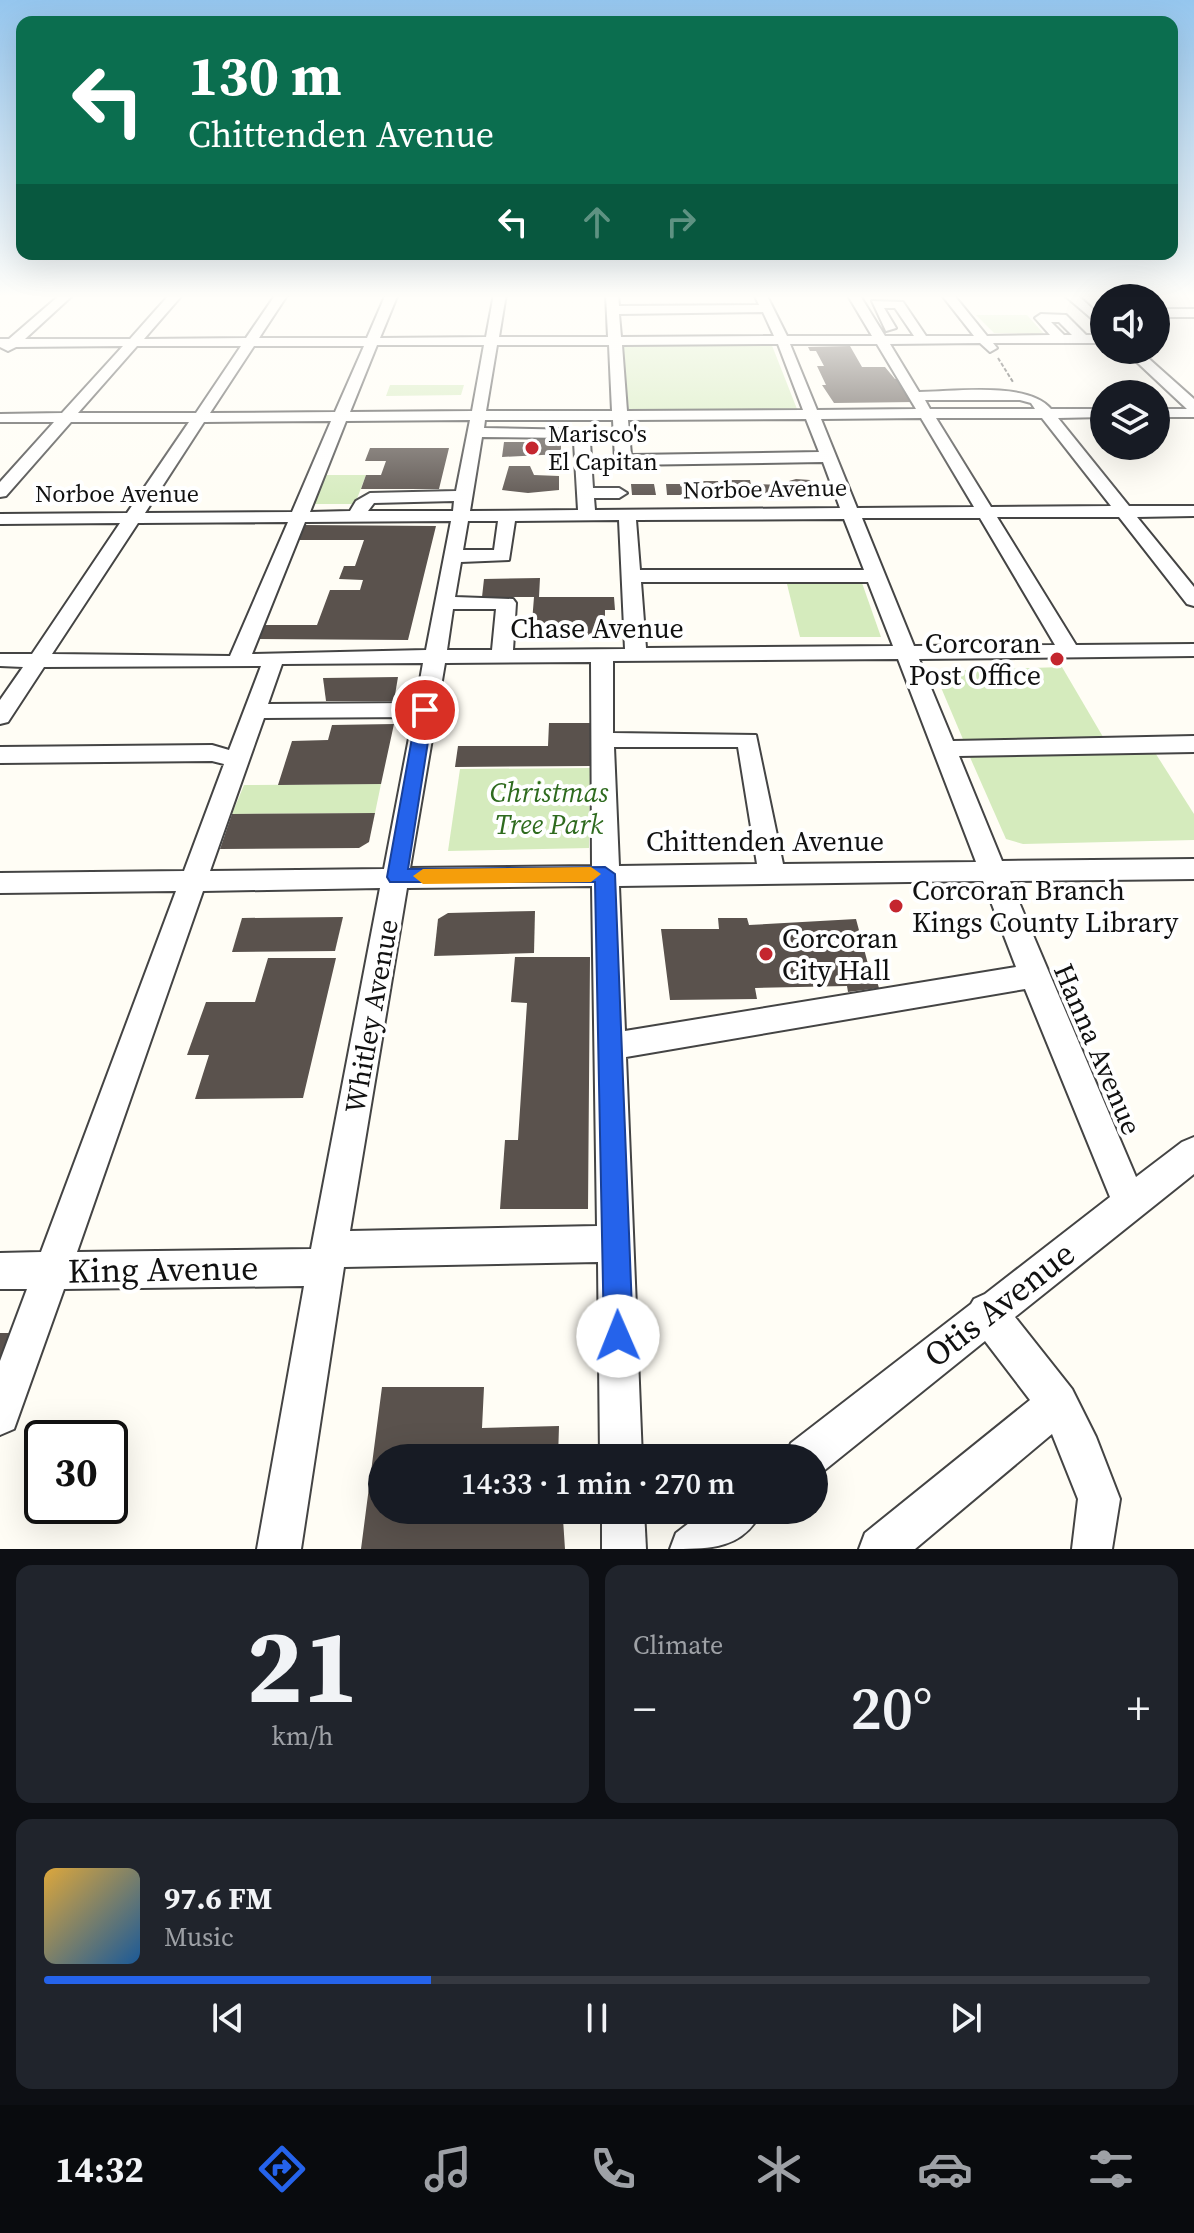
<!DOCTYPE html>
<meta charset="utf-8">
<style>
:root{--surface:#171b24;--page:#20242c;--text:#f1f3f6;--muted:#9ea1a6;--line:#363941;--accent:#2563eb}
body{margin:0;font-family:"Source Serif 4",serif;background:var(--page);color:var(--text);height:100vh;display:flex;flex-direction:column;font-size:30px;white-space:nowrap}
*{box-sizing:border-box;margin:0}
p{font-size:26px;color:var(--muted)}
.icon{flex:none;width:44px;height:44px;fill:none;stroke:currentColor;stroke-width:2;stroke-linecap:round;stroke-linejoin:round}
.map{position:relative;height:1549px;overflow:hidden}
.drawer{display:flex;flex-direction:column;gap:16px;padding:16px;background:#0d0f14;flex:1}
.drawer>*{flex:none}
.guide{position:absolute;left:16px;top:16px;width:1162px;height:244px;border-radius:16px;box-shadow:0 8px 32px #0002;background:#0b6e4f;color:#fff;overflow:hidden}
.buttons{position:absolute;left:1090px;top:284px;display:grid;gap:16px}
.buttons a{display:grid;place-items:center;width:80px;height:80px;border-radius:50%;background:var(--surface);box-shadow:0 8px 32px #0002;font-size:40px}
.speed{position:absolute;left:24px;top:1420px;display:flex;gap:16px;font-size:40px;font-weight:700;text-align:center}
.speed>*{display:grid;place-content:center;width:104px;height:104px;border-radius:50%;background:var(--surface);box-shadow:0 8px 32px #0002;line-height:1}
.speed .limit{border:4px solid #111;border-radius:12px;background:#fff;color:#111}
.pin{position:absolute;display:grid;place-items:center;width:68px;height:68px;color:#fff;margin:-34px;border:4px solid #fff;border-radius:50%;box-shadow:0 2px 8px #0007}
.me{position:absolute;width:88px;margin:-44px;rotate:359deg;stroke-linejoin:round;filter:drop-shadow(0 0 6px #0008)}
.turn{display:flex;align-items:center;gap:28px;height:168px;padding:0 40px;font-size:36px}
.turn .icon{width:104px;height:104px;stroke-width:2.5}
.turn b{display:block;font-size:56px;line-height:68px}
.lanes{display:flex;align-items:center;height:76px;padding:0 40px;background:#0003;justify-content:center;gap:40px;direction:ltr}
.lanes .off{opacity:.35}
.big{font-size:60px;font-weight:600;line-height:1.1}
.drawer .card{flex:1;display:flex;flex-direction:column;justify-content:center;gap:12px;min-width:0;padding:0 28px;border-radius:16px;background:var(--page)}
.drawer .dial{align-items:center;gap:0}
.dial b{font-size:104px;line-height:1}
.song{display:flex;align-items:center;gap:24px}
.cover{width:96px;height:96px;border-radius:12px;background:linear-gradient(135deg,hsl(40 70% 55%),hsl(210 70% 35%))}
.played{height:8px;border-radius:4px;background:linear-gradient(90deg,var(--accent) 35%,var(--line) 35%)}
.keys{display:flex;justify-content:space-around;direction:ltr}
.heat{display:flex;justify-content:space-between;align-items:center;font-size:44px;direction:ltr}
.drawer .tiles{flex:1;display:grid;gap:16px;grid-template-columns:1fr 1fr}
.card:last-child{grid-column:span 2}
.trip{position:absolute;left:368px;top:1444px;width:460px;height:80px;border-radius:40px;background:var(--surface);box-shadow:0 8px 32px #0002;font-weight:600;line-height:80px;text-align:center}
.menu{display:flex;height:128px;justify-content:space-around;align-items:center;background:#090b0e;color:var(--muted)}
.menu .icon{width:56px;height:56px}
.menu .active{color:var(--accent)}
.menu b{font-size:36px;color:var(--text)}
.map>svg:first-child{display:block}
.green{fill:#d5ebbd}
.building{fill:#5a524d}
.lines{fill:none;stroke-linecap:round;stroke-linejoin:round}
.minor-casing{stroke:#444;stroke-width:4}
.path{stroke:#333;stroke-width:2;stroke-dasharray:4 2;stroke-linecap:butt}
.minor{fill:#fff;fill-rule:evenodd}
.route{fill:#2563eb;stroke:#184099;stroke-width:2}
.slow{fill:#f59e0b}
.poi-dot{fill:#c4262e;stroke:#fff;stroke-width:3}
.labels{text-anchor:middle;stroke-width:8;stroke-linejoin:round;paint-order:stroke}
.far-poi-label{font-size:24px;fill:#111;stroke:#fff;text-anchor:start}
.far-street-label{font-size:24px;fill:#111;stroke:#fff}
.street-label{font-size:28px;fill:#111;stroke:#fff}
.poi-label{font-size:28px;fill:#111;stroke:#fff;text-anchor:start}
.park-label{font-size:28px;font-style:italic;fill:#2f6b1f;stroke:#fff}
.near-street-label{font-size:34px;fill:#111;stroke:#fff}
</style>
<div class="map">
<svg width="1194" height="1549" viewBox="0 0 1194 1549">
<rect width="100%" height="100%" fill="#fffdf5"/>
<g class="green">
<polygon points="976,315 1027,315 1044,334 994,333"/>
<polygon points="771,343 797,409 629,409 621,344"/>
<polygon points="390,385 464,385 461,395 386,396"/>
<polygon points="323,475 366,475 355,504 311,504"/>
<polygon points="786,580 861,580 881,637 800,637"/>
<polygon points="1062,667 1106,742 965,744 934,671"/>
<polygon points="1154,751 1194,814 1194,840 1023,844 1006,839 969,755"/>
<polygon points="590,768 589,848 448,851 460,769"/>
<polygon points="381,784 375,813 232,814 244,785"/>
</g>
<g class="building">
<polygon points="850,346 862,367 885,367 895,379 900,379 914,402 834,403 822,385 826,385 817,366 824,366 816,351 810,351 808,347"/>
<polygon points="537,438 561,440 561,454 502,457 504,442 537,442"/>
<polygon points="370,448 449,448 439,489 361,489 366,475 381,475 386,461 365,461"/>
<polygon points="509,466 530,466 534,475 559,476 559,490 528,493 502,490"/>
<polygon points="796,479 810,480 814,492 793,494 789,481"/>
<polygon points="726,480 750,480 753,495 729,495"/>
<polygon points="697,481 718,481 721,495 698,495"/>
<polygon points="631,484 654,484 656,495 632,495"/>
<polygon points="666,484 684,484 686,495 667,495"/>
<polygon points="756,484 782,485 785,494 758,494"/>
<polygon points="303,525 436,526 408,640 258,639 264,625 317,625 330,590 360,590 363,580 339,579 344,566 355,566 364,540 296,540"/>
<polygon points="540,578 539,597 614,597 615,610 605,610 605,635 531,635 534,597 482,597 484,579"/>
<polygon points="398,677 394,701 326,701 323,678"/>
<polygon points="549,723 591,723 591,766 455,767 458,746 548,746"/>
<polygon points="394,724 381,784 278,785 292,741 328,740 332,725"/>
<polygon points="375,813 369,842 359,848 220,849 232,814"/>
<polygon points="535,911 534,953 434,956 438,919 448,913"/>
<polygon points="343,917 335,951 232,952 242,918"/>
<polygon points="718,918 747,918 749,925 856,919 868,964 862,964 865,975 875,975 879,988 848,992 847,986 755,988 757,999 670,1000 661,929 719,929"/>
<polygon points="515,957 590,957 588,1209 500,1209 505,1140 518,1140 527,1003 511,1002"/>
<polygon points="268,958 336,958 303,1098 195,1099 209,1055 187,1055 206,1002 255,1002"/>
<polygon points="0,1333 13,1333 0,1366"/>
<polygon points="382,1387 484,1387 482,1428 559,1426 558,1458 382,1458 382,1510 557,1510 557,1519 563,1519 565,1549 361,1549"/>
</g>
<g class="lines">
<defs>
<g id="minor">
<path d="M61,294H74L25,339H130L170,294H183L144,339L246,338L276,294H288L259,338H367L386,294H398L380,338L486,337L494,294H506L499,337H608L606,294H618L619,306L759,305L754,294H766L787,336H872L847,294H859L885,336H914L895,308H884L896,328L886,331L872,301L903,302L926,336H974L941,294H953L987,336L1050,335L1035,318L1041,314L1066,315L1086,335H1104V343H993L997,348L990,352L980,343L890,344L919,392C954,392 1028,381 1051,409H1104V417L1058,418L1129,506H1194V516L1137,517L1194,587V606L1187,604L1119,517H997L1076,645L1194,644V656L919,659L953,741L1194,736V752L959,756L1002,861L1194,859V879L1010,881L1136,1177L1182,1142L1194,1137V1174L1015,1317L1072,1389L1096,1437L1120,1499L1112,1549H1072L1078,1499L1052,1434L915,1549H859L865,1533L1030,1400L985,1341L821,1473L814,1475V1458H785L791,1443L971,1304L974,1299L985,1294L1110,1197L1025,989L626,1057L642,1458H600L598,1262L344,1267L301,1549H257L304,1286L64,1289L14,1429L0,1435V1361L27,1289H0V1253L41,1252L176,891L0,893V873L184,871L224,764L212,761L0,763V747L212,745L229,750L261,666L44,667L8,722L0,724V700L23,667L0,666V654H32L120,523L0,524V514L127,513L189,422H71L6,496L0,497V482L54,422H0V414L62,413L123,346L16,347L8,351L0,347V339H9ZM763,312L774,336L621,337L619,314ZM1051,322H1059L1072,335H1064ZM778,344L803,410L627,411L622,345ZM790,344H877L916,409L817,410ZM377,345H484L472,411L350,412ZM497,345H609L612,411H486ZM137,346H241L196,413H78ZM254,346H364L335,412L210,413ZM925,400H1020L1031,403L1035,409H930ZM921,418L974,507L857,508L821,419ZM936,418H1042L1111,506L991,507ZM806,419L819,452L631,455L628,420ZM470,420L456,491L370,493L356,501L350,511L310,512L346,421ZM485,420H613L615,460L623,465L823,462L840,508L595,510L594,498H619L627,493L619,488H593L590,442L580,430L484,428ZM331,421L292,512L145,513L204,422ZM482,437L571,438L574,442L578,510L470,511ZM454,501L453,511H368L374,503ZM862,518H980L1055,645L914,646ZM844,519L864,570H640L636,520ZM619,520L625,649L513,650L516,603L513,599L455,597L461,562L509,560L515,521ZM451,521L426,650L252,654L305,522ZM468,521H498L494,550H463ZM288,522L230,656L52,654L138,523ZM641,582H868L893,646L646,648ZM453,609H496L492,650H447ZM898,659L976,862L783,864L756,735L613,733V661ZM591,662L592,866L410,868L445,663ZM423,663L416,703L268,704L282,664ZM413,717L384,869L210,871L264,718ZM614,747H738L757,864L619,866ZM983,881L1016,967L625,1031L619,886ZM592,886L597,1226L350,1231L407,888ZM380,888L311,1249L77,1252L203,891Z"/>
<polygon points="1063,294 1076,294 1104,319 1104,329"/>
<rect x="1156" y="309" width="38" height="8"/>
<polygon points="1124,350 1139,350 1194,399 1194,417 1156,417 1156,409 1187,409"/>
<polygon points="602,1510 644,1510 646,1549 602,1549"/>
<path d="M706,1510H762C744,1549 711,1549 670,1549L676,1533Z"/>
</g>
</defs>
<use href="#minor" class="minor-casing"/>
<polyline class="path" points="998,358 1013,382"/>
<use href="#minor" class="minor"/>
</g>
<linearGradient id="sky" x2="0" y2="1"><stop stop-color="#95c6ee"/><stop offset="0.58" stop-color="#fffefa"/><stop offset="1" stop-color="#fffefa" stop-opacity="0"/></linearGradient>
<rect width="1194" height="511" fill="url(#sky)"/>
<polygon class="route" points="425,705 433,710 408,869 605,867 615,874 633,1336 629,1346 618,1351 608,1346 604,1336 595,882 390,882 387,877 417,710"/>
<polygon class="slow" points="591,867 601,874 591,882 423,884 413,876 423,869"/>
<g class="poi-dot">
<circle cx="532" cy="448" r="8"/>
<circle cx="1057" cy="659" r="8"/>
<circle cx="896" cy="906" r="8"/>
<circle cx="766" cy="954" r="8"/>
</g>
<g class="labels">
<g class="far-poi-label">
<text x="548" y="442">Marisco's<tspan x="548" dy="28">El Capitan</tspan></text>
</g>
<g class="far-street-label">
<text transform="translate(765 489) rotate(-1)" y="8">Norboe Avenue</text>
<text x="117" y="502">Norboe Avenue</text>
</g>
<g class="street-label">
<text x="597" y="638">Chase Avenue</text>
<text x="765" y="851">Chittenden Avenue</text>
<text transform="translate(371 1016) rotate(-80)" y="10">Whitley Avenue</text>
<text transform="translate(1098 1049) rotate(67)" y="10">Hanna Avenue</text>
</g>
<g class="poi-label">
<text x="1041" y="653" text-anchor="end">Corcoran<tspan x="1041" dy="32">Post Office</tspan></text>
<text x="912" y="900">Corcoran Branch<tspan x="912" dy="32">Kings County Library</tspan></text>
<text x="782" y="948">Corcoran<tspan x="782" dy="32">City Hall</tspan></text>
</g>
<g class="park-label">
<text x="549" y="802">Christmas<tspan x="549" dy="32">Tree Park</tspan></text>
</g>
<g class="near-street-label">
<text transform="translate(163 1269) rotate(-1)" y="12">King Avenue</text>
<text transform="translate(999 1304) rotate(-38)" y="12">Otis Avenue</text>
</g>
</g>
</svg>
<div class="buttons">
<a><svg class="icon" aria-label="sound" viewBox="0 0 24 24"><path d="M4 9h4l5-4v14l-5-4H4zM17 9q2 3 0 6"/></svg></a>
<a><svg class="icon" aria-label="layers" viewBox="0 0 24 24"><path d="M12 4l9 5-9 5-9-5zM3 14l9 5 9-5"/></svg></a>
</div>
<div class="speed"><div class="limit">30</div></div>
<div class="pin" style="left:425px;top:710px;background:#d93025"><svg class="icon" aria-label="arrive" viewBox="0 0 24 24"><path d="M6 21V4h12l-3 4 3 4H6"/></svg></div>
<svg class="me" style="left:618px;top:1336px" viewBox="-20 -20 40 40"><circle r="19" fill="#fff"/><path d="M0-13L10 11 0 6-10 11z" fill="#2563eb"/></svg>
<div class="trip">14:33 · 1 min · 270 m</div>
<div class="guide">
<div class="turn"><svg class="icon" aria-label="left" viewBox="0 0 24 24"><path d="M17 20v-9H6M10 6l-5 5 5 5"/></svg><div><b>130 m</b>Chittenden Avenue</div></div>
<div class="lanes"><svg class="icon" aria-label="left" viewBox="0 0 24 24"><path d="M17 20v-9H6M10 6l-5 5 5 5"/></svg><svg class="icon off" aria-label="ahead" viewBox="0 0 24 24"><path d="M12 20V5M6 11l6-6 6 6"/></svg><svg class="icon off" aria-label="right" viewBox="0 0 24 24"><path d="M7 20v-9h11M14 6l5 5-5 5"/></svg></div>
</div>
</div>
<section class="drawer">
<div class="tiles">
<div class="card dial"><b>21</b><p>km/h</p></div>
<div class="card"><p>Climate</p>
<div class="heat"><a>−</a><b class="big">20°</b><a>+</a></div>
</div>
<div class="card">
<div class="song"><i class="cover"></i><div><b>97.6 FM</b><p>Music</p></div></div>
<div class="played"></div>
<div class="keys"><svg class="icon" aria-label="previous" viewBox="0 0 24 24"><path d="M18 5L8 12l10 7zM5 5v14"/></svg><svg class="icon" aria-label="pause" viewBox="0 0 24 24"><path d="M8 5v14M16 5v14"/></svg><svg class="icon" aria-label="next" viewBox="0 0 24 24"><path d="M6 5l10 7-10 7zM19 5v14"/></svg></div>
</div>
</div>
</section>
<nav class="menu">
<b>14:32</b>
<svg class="icon active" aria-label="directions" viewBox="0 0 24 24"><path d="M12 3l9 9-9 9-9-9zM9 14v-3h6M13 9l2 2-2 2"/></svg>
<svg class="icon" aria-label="music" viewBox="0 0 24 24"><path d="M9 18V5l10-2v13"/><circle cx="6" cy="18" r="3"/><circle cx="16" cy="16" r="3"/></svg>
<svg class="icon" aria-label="phone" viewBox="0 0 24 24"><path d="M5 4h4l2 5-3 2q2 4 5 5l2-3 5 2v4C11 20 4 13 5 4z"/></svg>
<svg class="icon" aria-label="climate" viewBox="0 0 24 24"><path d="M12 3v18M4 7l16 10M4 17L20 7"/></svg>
<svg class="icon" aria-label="car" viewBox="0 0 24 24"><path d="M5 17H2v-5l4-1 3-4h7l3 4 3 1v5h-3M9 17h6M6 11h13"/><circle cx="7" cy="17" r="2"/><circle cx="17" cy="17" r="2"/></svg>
<svg class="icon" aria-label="filters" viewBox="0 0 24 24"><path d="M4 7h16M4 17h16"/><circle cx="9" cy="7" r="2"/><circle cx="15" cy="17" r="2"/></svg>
</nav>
